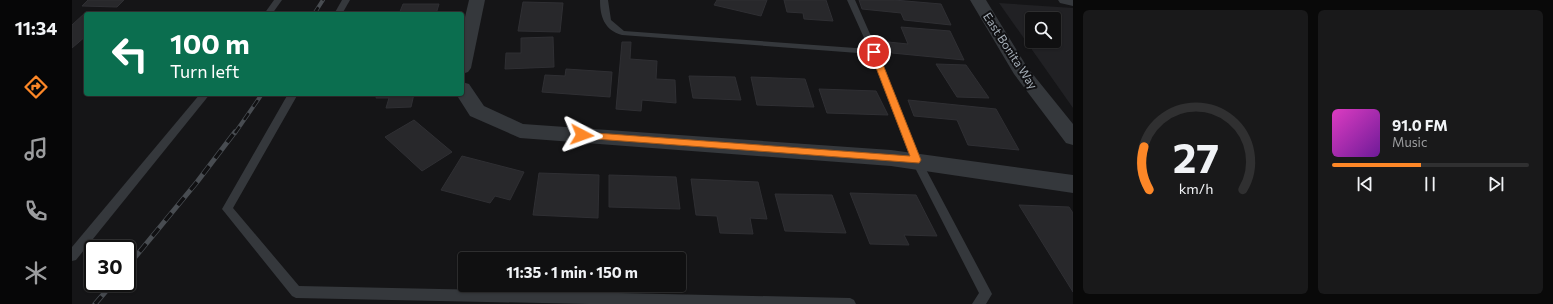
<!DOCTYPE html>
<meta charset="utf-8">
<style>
:root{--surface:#101011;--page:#19191a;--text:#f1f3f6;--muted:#9c9d9f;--line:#303031;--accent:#fd8727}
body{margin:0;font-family:Commissioner,sans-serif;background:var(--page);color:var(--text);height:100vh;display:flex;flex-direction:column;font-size:15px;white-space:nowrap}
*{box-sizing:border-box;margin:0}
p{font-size:13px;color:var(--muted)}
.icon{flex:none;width:22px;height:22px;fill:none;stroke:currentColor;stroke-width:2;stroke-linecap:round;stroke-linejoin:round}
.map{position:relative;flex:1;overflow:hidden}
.drawer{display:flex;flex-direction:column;gap:10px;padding:10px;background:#090909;width:480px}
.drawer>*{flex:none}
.top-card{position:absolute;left:12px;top:12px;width:380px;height:84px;border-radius:4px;box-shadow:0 1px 3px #0004,0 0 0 1px var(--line);background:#0b6e4f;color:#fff;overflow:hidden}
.tools{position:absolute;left:953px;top:12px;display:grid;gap:8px}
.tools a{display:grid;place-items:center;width:36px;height:36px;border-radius:4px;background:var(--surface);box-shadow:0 1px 3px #0004,0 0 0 1px var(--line);font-size:20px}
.speed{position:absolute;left:12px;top:240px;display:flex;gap:8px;font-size:20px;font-weight:700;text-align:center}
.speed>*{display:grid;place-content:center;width:52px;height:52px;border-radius:50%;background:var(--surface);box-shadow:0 1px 3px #0004,0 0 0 1px var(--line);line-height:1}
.speed .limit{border:2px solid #111;border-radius:6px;background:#fff;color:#111}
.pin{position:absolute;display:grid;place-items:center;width:34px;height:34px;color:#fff;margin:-17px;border:2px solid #fff;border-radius:50%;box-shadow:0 1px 4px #0007}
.me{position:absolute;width:44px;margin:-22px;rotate:94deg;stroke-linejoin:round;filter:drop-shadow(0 0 3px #0008)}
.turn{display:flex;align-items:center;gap:14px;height:84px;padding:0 20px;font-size:18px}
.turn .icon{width:52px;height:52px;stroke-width:2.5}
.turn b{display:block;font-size:28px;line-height:34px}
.drawer .widget{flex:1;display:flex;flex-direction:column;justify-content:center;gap:6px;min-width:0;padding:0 14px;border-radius:6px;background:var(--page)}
.drawer .dial{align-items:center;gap:0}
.dial svg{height:104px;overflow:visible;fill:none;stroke:var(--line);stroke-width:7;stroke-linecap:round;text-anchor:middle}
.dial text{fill:var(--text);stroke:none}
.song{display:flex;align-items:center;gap:12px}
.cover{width:48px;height:48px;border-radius:6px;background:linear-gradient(135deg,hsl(310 70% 55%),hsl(280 70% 35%))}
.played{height:4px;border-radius:2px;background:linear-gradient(90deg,var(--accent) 45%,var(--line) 45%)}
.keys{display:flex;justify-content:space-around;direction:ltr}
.drawer .tiles{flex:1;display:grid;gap:10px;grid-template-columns:repeat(2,1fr)}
.trip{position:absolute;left:386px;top:252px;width:228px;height:40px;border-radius:4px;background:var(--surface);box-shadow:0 1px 3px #0004,0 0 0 1px var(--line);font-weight:700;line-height:40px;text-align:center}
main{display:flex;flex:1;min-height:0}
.menu{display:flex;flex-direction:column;width:72px;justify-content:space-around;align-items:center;background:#060607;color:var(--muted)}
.menu .icon{width:28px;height:28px}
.menu .on{color:var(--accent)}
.menu b{font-size:18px;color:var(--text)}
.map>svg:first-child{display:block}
.built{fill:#212124;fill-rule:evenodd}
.building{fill:#28282b;stroke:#2f2f33}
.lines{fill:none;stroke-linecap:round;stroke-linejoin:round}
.service{fill:#35383c;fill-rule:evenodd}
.minor{fill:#35383c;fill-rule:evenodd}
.rail-far1-casing{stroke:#484c51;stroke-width:4}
.rail-casing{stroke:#484c51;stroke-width:5}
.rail-far1{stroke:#101012;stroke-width:2.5;stroke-dasharray:8;stroke-linecap:butt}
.rail{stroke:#101012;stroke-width:3.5;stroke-dasharray:10;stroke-linecap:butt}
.route{fill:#fd8727;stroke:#a45819}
.labels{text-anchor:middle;stroke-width:4;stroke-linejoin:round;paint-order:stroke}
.street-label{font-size:12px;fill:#a6afb8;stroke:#101012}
</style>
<main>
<nav class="menu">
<b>11:34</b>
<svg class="icon on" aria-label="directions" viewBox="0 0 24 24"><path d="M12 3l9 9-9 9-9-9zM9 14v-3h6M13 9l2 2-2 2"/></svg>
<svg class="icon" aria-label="music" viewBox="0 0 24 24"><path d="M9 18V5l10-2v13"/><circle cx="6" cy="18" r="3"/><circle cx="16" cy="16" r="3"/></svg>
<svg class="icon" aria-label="phone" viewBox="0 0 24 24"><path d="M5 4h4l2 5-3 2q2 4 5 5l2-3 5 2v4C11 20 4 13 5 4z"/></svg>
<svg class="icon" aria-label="climate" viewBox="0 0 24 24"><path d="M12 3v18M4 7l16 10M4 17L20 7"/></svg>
</nav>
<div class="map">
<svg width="1001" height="304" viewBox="0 0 1001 304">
<rect width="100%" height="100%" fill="#151517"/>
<path class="built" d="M927,3L1001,8V108ZM960,19H982V41H960Z"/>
<g class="building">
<polygon points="16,0 52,0 45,7 10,6"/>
<polygon points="645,0 695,0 689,16 642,5"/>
<polygon points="712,0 754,0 761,21 732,19 731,13 715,12"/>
<polygon points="787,0 822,0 869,4 879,25 832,20 829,13 790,9"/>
<polygon points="451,2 491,3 488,32 446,31"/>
<polygon points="331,4 367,4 364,14 327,14"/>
<polygon points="14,12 53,13 14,14 14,36 0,48 0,25"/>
<polygon points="829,27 878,31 892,60 820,53 816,42 836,44"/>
<polygon points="481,37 482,67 433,69 434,53 449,53 449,38"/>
<polygon points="550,42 559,42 558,59 585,61 584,79 603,80 604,103 570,100 569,111 544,109"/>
<polygon points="864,64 894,65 917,98 885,97"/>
<polygon points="494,69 540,72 538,97 470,92 473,75 493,76"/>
<polygon points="617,76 663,77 669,100 621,98"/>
<polygon points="679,77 733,79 742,107 685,105"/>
<polygon points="747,89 804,91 816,115 755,113"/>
<polygon points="305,94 342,94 339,107 314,108 317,98 304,98"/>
<polygon points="836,100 924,109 947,150 896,145 885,120 842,116"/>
<polygon points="342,120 380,152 350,171 313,137"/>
<polygon points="390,156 452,172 438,200 423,196 418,203 369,190"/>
<polygon points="467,173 527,175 526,218 461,215"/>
<polygon points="537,175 604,177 608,209 537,207"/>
<polygon points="619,179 686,182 695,219 678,218 681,234 648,233 645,216 624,215"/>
<polygon points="778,193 844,195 865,236 832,235 837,245 798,244"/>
<polygon points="703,194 760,195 774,233 713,231"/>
<polygon points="947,205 997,207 1001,213 1001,292"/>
</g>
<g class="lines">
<g class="service">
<polygon points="202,0 210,0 200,14 192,14"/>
<polygon points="270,0 278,0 270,14 262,14"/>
<path d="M528,0H536L539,20L552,31L797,49L775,0H783L806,52L849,160L918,290L920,294L914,304H900L907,293L839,160L799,54L550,35C532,30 528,16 528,0Z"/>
<polygon points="128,94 138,94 4,260 0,261 0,247"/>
<polygon points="216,94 226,94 161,208 227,286 778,298 782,300 784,304 517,304 224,298 220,296 150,209"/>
</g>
<g class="minor">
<polygon points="397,0 413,0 399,68 396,72 390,74 390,30"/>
<polygon points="898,0 914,0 955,67 1001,124 1001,145 994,143 942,74"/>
<polygon points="986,0 1001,0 1001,6 988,3"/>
<polygon points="390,82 397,84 412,106 451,124 819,150 1001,175 1001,193 819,166 448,138 398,116 384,94 390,94"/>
</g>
<defs>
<g id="rail-far1">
<polyline points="242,14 251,0"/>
<polyline points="163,133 190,94"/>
</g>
<g id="rail">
<polyline points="55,267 125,182 163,132"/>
<polyline points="23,304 41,283"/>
</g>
</defs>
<use href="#rail-far1" class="rail-far1-casing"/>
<use href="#rail" class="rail-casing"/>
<use href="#rail-far1" class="rail-far1"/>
<use href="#rail" class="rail"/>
</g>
<polygon class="route" points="799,50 806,52 849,160 847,163 510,138 505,135 510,132 838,156 798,52"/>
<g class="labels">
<g class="street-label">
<text transform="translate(938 51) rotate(57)" y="4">East Bonita Way</text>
</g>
</g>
</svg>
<div class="tools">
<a><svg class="icon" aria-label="search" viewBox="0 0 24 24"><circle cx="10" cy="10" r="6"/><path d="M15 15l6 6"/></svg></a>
</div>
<div class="speed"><div class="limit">30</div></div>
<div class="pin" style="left:802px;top:52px;background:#d93025"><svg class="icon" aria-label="arrive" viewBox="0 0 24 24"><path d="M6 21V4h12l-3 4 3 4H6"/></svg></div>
<svg class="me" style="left:510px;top:135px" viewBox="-20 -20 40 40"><path d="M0-17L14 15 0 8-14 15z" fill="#fd8727" stroke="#fff" stroke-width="4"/></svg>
<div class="trip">11:35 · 1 min · 150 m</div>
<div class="top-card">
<div class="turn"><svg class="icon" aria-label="left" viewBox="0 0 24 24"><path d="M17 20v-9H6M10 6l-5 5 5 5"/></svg><div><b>100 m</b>Turn left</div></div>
</div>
</div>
<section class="drawer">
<div class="tiles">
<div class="widget dial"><svg viewBox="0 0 100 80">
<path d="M14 69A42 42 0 1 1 86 69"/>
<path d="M14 69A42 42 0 0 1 10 36" stroke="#fd8727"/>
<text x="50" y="56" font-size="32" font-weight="700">27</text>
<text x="50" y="72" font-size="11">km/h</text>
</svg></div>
<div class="widget">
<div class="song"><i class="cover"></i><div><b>91.0 FM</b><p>Music</p></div></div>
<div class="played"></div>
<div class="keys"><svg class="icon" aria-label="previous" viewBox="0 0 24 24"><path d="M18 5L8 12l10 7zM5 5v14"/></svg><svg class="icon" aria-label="pause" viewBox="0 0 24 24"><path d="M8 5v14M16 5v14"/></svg><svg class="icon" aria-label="next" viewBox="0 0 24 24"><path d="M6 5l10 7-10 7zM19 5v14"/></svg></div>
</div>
</div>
</section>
</main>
